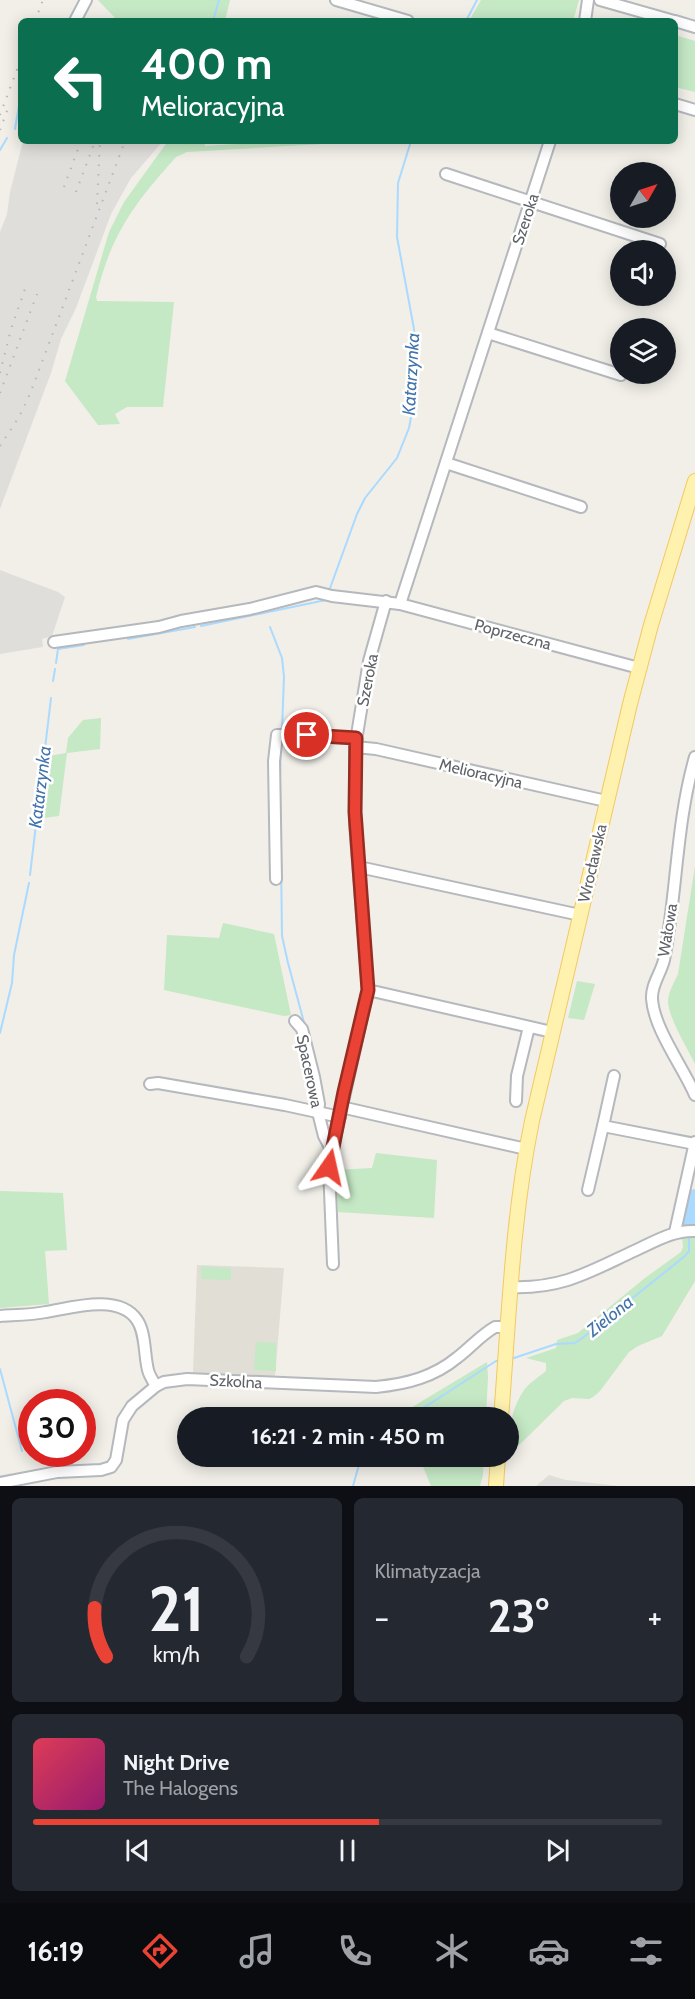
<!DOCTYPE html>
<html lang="pl">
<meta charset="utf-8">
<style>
:root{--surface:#171b24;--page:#242831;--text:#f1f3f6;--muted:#9ea1a6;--line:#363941;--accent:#ea4335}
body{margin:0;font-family:Cabin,sans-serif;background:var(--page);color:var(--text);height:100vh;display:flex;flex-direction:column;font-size:22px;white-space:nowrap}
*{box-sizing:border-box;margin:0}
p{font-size:20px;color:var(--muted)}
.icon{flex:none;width:33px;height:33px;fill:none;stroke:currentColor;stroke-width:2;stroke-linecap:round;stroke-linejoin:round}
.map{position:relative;height:1486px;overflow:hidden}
.details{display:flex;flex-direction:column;gap:12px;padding:12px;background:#0d0f14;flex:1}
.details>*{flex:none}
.guide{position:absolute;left:18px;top:18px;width:660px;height:126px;border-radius:9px;box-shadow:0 3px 15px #0003;background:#0b6e4f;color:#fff;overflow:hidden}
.needle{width:39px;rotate:51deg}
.controls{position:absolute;left:610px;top:162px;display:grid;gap:12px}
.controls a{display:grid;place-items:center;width:66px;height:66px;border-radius:50%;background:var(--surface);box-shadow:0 3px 15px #0003;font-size:30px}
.speed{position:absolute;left:18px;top:1389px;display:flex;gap:12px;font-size:30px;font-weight:700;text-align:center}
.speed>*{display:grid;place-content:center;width:78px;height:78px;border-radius:50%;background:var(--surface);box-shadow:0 3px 15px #0003;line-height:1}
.speed .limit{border:9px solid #d22;background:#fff;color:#111}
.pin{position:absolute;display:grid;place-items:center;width:51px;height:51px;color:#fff;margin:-26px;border:3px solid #fff;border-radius:50%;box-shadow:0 2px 6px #0007}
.me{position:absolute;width:66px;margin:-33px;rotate:11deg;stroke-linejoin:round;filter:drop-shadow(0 0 4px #0008)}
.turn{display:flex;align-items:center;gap:21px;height:126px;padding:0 24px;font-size:27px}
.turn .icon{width:78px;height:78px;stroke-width:2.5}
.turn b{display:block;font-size:42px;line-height:51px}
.big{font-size:45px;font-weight:800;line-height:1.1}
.details .widget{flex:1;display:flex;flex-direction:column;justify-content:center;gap:9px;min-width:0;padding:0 21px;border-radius:9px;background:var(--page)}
.details .dial{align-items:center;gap:0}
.dial svg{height:156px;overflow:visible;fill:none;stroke:var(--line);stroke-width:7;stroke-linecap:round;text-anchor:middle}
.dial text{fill:var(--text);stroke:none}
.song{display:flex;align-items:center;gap:18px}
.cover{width:72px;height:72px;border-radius:9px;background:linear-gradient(135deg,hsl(350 70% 55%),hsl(320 70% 35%))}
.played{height:6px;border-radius:3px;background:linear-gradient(90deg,var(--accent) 55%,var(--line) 55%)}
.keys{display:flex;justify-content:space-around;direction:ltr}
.heat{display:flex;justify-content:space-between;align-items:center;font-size:33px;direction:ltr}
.details .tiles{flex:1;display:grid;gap:12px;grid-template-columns:1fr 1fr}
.widget:last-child{grid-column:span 2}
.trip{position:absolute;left:177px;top:1407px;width:342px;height:60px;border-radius:30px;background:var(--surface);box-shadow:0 3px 15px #0003;font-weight:800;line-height:60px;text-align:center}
.tabs{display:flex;height:96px;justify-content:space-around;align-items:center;background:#090b0e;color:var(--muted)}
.tabs .icon{width:42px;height:42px}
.tabs .on{color:var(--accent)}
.tabs b{font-size:27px;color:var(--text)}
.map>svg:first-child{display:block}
.industrial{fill:#e0deda}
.education{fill:#e1ded6}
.green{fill:#c5e8c5}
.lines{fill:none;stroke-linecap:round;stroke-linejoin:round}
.stream{stroke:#aadaff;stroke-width:2}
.river{stroke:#aadaff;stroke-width:14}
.minor-casing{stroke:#b5b8bc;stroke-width:14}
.major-casing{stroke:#f2c960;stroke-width:16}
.minor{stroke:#fff;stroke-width:10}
.major{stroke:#fff2af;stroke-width:14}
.rail{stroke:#b6b7b8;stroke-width:2;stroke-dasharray:1.5 8;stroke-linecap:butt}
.route-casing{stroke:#982c22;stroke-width:15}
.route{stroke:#ea4335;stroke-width:10}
.labels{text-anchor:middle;stroke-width:5;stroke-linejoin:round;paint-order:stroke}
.street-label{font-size:16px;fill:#5f6368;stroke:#fff}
.water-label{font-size:18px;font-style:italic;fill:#4174aa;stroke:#fff}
</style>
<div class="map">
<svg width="695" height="1486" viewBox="0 0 695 1486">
<rect width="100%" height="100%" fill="#f1efe8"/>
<g class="industrial">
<polygon points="23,141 163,141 131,178 111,214 76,308 61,339 51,373 0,509 0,232 7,214 10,192"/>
<polygon points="0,570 58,592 65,597 52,636 42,639 43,647 0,654"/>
<polygon points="549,1475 566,1480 619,1486 536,1486"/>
</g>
<polygon class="education" points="197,1265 284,1268 275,1377 193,1373"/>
<g class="green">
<polygon points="98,0 230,0 225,21 125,21 120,18 116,19"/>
<polygon points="481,0 579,0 573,21 469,21"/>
<polygon points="675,35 695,41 695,92 675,87"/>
<path d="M168,141H204L205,146L286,141H373L187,152L176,157C134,204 111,234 96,297L97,301L174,302L163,407H127L115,414L120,424L98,425L65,381L109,232L124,202Z"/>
<polygon points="101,718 100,749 67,753 59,816 44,818 43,803 49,756 66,753 68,738 83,720"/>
<path d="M695,866V1064C687,1047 669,1019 668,1002C668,992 674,983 678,974Z"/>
<polygon points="223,923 274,934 291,1015 284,1016 164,990 167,935 219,938"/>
<polygon points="577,981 595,984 584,1020 568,1018"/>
<polygon points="376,1153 437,1160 434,1218 338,1212 335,1170 372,1168"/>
<polygon points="0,1191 63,1193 67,1250 45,1251 49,1304 0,1308"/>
<path d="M692,1235L695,1236V1281L662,1336L638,1346L629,1352L600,1391L593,1397L589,1399L572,1398L564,1401L513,1451L509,1450C508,1429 512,1408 524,1390C529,1383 539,1377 546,1371V1363L526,1358L556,1348L557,1340L578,1333L645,1278L681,1252L683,1247L682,1237Z"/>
<polygon points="201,1266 231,1268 231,1280 201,1279"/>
<polygon points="256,1342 276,1343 276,1371 254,1370"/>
<polygon points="487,1362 488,1377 486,1417 403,1417 409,1409"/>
<polygon points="419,1457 484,1457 483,1475 480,1486 431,1486"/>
</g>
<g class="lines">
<g class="stream">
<polyline points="213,21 219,0"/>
<polyline points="466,21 477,0"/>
<polyline points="15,129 21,94"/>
<polyline points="0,150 7,138"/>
<polyline points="329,591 357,514 365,498 397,458 409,428 415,396 414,329 397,237 398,183 411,141"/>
<polyline points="201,626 326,600"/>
<polyline points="270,627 282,658 284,677 282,730"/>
<polyline points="128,639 195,627"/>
<polyline points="56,663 58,649 84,645"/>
<polyline points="53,681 55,669"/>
<polyline points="281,741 280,779 282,936 288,963 305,1026"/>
<polyline points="30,875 51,698"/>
<polyline points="0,1033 12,983 14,955 29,883"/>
<polyline points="511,1359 556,1344 575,1343 585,1336 685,1256 689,1251 689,1236"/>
<polyline points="0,1369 22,1451"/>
<polyline points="408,1418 496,1361 500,1361"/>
<polyline points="353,1486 360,1461 363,1456"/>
</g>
<polyline class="river" points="688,1224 695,1196"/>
<defs>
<g id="minor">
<polyline points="336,0 408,21"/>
<polyline points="600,0 674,21"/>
<polyline points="75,21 86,0"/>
<polyline points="585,21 588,0"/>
<polyline points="675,21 695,27"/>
<polyline points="675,104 695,110"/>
<polyline points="446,174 660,244"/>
<polyline points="488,333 621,375"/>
<polyline points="446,463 581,507"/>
<polyline points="400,604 550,141"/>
<polyline points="54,642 159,627 181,621 250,609 316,592 332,596 400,604 639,668"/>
<polyline points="355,747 376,749 606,801"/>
<path d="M695,757C676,823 677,893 664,960C661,973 651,985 652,999C654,1029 683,1067 695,1095"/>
<polyline points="359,867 580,915"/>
<polyline points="276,879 274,761 277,735 356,738"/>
<polyline points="368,990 552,1032"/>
<polyline points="295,1021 302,1029 314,1077 319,1104 318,1112 324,1136 332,1151 329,1167 333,1264"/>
<polyline points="614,1076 603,1126 695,1144"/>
<polyline points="150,1084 158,1083 285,1105 340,1117"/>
<polyline points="516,1101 517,1076 529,1027"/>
<polyline points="341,1107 526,1149"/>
<polyline points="332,1151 368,990 355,823 355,747 369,661 386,601"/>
<polyline points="588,1190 603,1126"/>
<polyline points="675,1232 695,1142"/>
<path d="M511,1287C562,1289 589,1272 634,1251C654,1242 673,1230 695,1231"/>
<path d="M0,1316C15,1315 31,1315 46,1312C71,1308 119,1293 137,1320C146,1333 144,1355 148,1370C149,1375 153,1381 156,1386"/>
<path d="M0,1483L57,1472L101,1470L111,1467L116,1460L123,1420L132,1406L156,1386L164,1382L187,1379L376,1387C407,1384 434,1377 458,1357C471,1347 481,1335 495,1327H508"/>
</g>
<g id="major">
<path d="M501,1418C509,1318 512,1218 532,1121L630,704L651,625L695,481"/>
<polyline points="496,1486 498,1456"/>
</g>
</defs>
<use href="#minor" class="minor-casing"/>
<use href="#major" class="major-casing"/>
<use href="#minor" class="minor"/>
<use href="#major" class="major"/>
<g class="rail">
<polyline points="35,21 43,0"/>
<polyline points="0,115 21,59"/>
<polyline points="0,130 8,108"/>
<polyline points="64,187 81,141"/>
<polyline points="76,192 95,141"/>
<polyline points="97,204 100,141"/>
<polyline points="0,373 11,329 25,289"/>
<polyline points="0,393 37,294"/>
<polyline points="0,446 19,417 30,394 125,141"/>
</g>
</g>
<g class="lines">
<defs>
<polyline id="route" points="307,735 356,738 355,812 368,990 344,1092 329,1167"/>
</defs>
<use href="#route" class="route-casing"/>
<use href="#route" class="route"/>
</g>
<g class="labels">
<g class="street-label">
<text transform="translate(525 219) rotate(-72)" y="6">Szeroka</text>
<text transform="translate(513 634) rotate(15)" y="6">Poprzeczna</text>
<text transform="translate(367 680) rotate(-79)" y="6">Szeroka</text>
<text transform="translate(481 773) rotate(13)" y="6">Melioracyjna</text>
<text transform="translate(592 863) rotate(-77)" y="6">Wrocławska</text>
<text transform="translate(667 930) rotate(-81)" y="6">Wałowa</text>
<text transform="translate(310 1071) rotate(78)" y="6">Spacerowa</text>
<text transform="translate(236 1381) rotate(3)" y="6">Szkolna</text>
</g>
<g class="water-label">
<text transform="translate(411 374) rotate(-87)" y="6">Katarzynka</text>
<text transform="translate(40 787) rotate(-83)" y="6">Katarzynka</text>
<text transform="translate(610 1316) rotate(-39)" y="6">Zielona</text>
</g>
</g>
</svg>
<div class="controls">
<a><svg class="needle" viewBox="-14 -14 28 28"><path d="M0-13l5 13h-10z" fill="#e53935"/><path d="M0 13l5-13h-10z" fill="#9ea1a6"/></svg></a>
<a><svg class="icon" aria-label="sound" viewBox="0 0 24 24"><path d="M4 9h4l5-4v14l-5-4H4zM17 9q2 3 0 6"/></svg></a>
<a><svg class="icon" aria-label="layers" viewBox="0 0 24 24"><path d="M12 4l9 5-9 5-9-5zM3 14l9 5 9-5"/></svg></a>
</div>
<div class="speed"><div class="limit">30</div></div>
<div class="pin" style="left:307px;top:735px;background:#d93025"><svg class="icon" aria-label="arrive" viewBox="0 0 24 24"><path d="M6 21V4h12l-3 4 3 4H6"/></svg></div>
<svg class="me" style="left:329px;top:1167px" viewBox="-20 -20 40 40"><path d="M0-17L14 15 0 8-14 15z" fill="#ea4335" stroke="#fff" stroke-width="4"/></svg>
<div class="trip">16:21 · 2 min · 450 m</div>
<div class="guide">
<div class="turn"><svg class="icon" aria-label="left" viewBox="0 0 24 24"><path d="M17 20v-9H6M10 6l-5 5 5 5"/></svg><div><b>400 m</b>Melioracyjna</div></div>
</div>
</div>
<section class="details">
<div class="tiles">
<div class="widget dial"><svg viewBox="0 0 100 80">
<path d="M14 69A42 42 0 1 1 86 69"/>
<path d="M14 69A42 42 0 0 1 8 44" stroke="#ea4335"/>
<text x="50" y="56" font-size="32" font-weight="700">21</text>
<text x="50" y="72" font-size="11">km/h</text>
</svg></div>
<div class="widget"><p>Klimatyzacja</p>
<div class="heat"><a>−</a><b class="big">23°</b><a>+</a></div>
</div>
<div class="widget">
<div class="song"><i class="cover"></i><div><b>Night Drive</b><p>The Halogens</p></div></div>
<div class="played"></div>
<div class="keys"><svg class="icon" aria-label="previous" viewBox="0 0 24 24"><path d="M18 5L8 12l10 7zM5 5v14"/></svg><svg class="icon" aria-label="pause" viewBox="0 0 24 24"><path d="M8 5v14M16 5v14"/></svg><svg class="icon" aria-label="next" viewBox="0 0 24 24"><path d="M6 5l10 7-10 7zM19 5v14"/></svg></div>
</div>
</div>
</section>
<nav class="tabs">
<b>16:19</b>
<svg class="icon on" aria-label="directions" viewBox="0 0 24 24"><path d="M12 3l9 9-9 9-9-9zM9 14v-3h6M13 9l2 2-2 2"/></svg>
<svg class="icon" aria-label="music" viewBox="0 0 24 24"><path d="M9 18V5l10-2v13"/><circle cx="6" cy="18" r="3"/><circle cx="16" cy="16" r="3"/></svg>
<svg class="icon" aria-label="phone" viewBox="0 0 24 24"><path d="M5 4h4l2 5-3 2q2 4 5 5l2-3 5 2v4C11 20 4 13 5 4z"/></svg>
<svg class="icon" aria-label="climate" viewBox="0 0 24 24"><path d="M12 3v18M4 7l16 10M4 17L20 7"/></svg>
<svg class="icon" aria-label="car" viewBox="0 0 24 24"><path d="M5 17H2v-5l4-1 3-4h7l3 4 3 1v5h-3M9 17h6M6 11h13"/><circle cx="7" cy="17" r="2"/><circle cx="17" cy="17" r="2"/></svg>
<svg class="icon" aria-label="filters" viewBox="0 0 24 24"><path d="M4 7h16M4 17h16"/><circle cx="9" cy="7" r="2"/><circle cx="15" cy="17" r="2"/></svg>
</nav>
